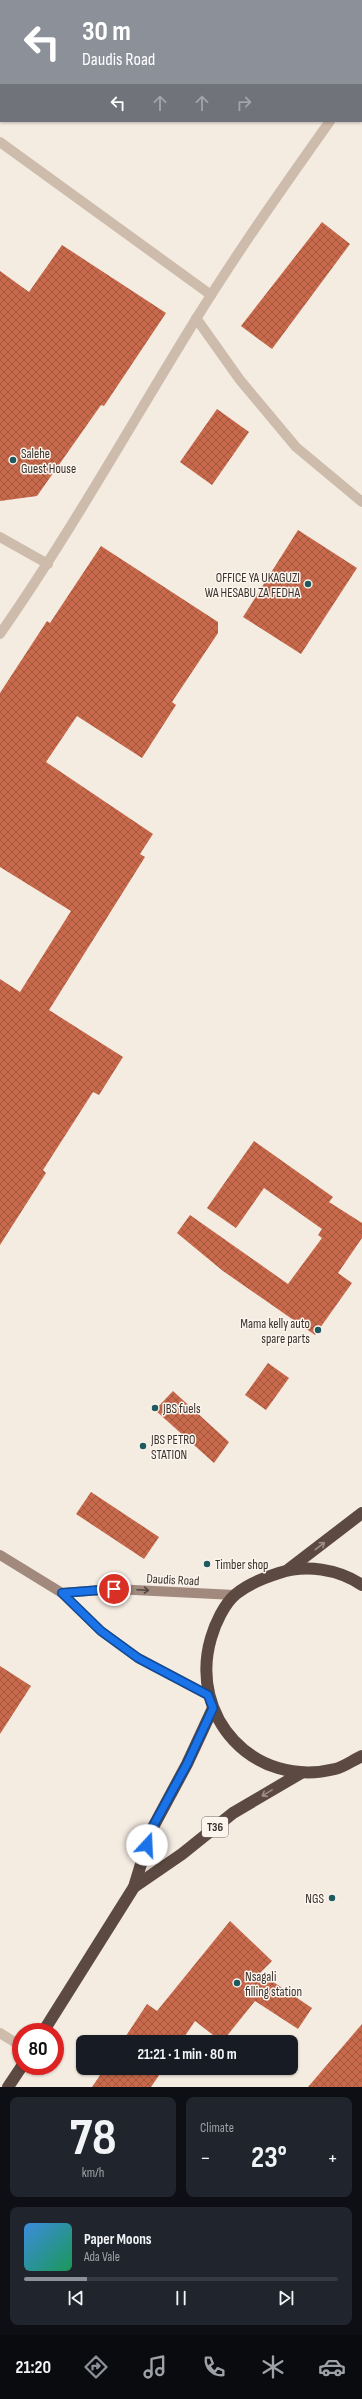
<!DOCTYPE html>
<meta charset="utf-8">
<style>
:root{--surface:#171b24;--page:#20242c;--text:#f1f3f6;--muted:#9ea1a6;--line:#363941;--accent:#8c9099}
body{margin:0;font-family:"Sofia Sans Condensed",sans-serif;background:var(--page);color:var(--text);height:100vh;display:flex;flex-direction:column;font-size:15px;white-space:nowrap}
*{box-sizing:border-box;margin:0}
p{font-size:13px;color:var(--muted)}
.icon{flex:none;width:22px;height:22px;fill:none;stroke:currentColor;stroke-width:2;stroke-linecap:round;stroke-linejoin:round}
.map{position:relative;height:2087px;overflow:hidden}
.details{display:flex;flex-direction:column;gap:10px;padding:10px;background:#0d0f14;flex:1}
.details>*{flex:none}
.top-card{position:absolute;left:0px;top:0px;width:362px;height:122px;box-shadow:0 1px 3px #0004;background:#8c9099;color:#fff;overflow:hidden}
.speed{position:absolute;left:12px;top:2023px;display:flex;gap:8px;font-size:20px;font-weight:700;text-align:center}
.speed>*{display:grid;place-content:center;width:52px;height:52px;border-radius:50%;background:var(--surface);box-shadow:0 1px 3px #0004;line-height:1}
.speed .limit{border:6px solid #d22;background:#fff;color:#111}
.pin{position:absolute;display:grid;place-items:center;width:34px;height:34px;color:#fff;margin:-17px;border:2px solid #fff;border-radius:50%;box-shadow:0 1px 4px #0007}
.me{position:absolute;width:44px;margin:-22px;rotate:20deg;stroke-linejoin:round;filter:drop-shadow(0 0 3px #0008)}
.turn{display:flex;align-items:center;gap:14px;height:84px;padding:0 16px;font-size:18px}
.turn .icon{width:52px;height:52px;stroke-width:2.5}
.turn b{display:block;font-size:28px;line-height:34px}
.lanes{display:flex;align-items:center;height:38px;padding:0 16px;background:#0003;justify-content:center;gap:20px;direction:ltr}
.lanes .off{opacity:.35}
.big{font-size:30px;font-weight:700;line-height:1.1}
.details .card{flex:1;display:flex;flex-direction:column;justify-content:center;gap:6px;min-width:0;padding:0 14px;border-radius:8px;background:var(--page)}
.details .dial{align-items:center;gap:0}
.dial b{font-size:52px;line-height:1}
.song{display:flex;align-items:center;gap:12px}
.cover{width:48px;height:48px;border-radius:6px;background:linear-gradient(135deg,hsl(210 70% 55%),hsl(150 70% 35%))}
.played{height:4px;border-radius:2px;background:linear-gradient(90deg,var(--accent) 20%,var(--line) 20%)}
.keys{display:flex;justify-content:space-around;direction:ltr}
.heat{display:flex;justify-content:space-between;align-items:center;font-size:22px;direction:ltr}
.details .tiles{flex:1;display:grid;gap:10px;grid-template-columns:1fr 1fr}
.card:last-child{grid-column:span 2}
.trip{position:absolute;left:76px;top:2035px;width:222px;height:40px;border-radius:8px;background:var(--surface);box-shadow:0 1px 3px #0004;font-weight:700;line-height:40px;text-align:center}
.tab-bar{display:flex;height:64px;justify-content:space-around;align-items:center;background:#090b0e;color:var(--muted)}
.tab-bar .icon{width:28px;height:28px}
.tab-bar .active{color:var(--accent)}
.tab-bar b{font-size:18px;color:var(--text)}
.map>svg:first-child{display:block}
.building{fill:url(#building-cross-hatch)}
.lines{fill:none;stroke-linecap:round;stroke-linejoin:round}
.street{stroke:#cdbbac;stroke-width:10}
.secondary{stroke:#a18a7d;stroke-width:10}
.highway{stroke:#5c4a42;stroke-width:12}
.oneway{stroke:#9c8e87}
.oneway2{stroke:#544640}
.route-casing{stroke:#114b97;stroke-width:10}
.route{stroke:#1a73e8;stroke-width:7}
.poi-dot{fill:#1f5a5e;stroke:#fbf5ee;stroke-width:1.5}
.labels{text-anchor:middle;stroke-width:3;stroke-linejoin:round;paint-order:stroke}
.shield{fill:#fbf5ee;stroke:#756b66;stroke-width:1}
.shield-label{font-size:12px;font-weight:bold;fill:#3b302b}
.poi-label{font-size:13px;fill:#3b302b;stroke:#fbf5ee;text-anchor:start}
.street-label{font-size:13px;fill:#3b302b;stroke:#fbf5ee}
</style>
<div class="map">
<svg width="362" height="2087" viewBox="0 0 362 2087">
<defs>
<pattern id="building-cross-hatch" width="8" height="8" patternUnits="userSpaceOnUse"><rect width="8" height="8" fill="#c8694b"/><path d="M0 0l8 8M0 8l8-8" fill="none" stroke="#a4573f"/></pattern>
</defs>
<rect width="100%" height="100%" fill="#f4ebe1"/>
<g class="building">
<polygon points="322,222 350,244 272,349 241,326"/>
<polygon points="62,245 166,313 104,406 101,405 37,496 0,501 0,271 29,292"/>
<polygon points="217,409 249,432 212,485 180,462"/>
<polygon points="298,530 357,568 301,654 243,617"/>
<polygon points="101,546 218,622 218,633 172,702 176,705 142,758 77,716 46,762 153,834 140,854 145,857 49,1010 123,1057 99,1095 93,1092 43,1170 46,1173 0,1245 0,979 20,992 71,911 0,867 0,693 47,621 50,623"/>
<polygon points="254,1141 333,1197 329,1202 362,1223 362,1238 338,1273 352,1283 315,1335 223,1271 177,1233 190,1215 288,1284 322,1238 318,1235 322,1229 264,1188 236,1228 207,1208"/>
<polygon points="268,1363 289,1378 266,1410 245,1395"/>
<polygon points="173,1391 229,1442 214,1463 155,1410"/>
<polygon points="91,1492 159,1537 144,1559 76,1514"/>
<polygon points="0,1666 31,1686 0,1734"/>
<polygon points="230,1921 272,1961 260,1973 312,2008 298,2029 255,2001 222,2042 195,2021 181,2042 122,2042 147,2004 157,2011"/>
<polygon points="362,2024 362,2087 308,2087"/>
<polygon points="105,2068 164,2068 151,2087 92,2087"/>
</g>
<g class="lines">
<g class="street">
<polyline points="361,78 362,77"/>
<polyline points="0,142 211,295"/>
<polyline points="196,318 240,380 296,447 362,502"/>
<polyline points="0,537 48,564"/>
<path d="M0,634C71,532 131,424 196,319C238,251 284,186 330,121"/>
<polyline points="0,2033 21,2046"/>
</g>
<g class="secondary">
<polyline points="0,1555 62,1593 101,1631 138,1658 208,1695"/>
<polyline points="62,1593 114,1589 235,1595"/>
</g>
<g class="highway">
<polyline points="289,1569 362,1513"/>
<path d="M362,1585C338,1569 306,1564 279,1573C263,1578 248,1584 236,1594C224,1604 215,1624 211,1638C188,1717 254,1789 335,1769C344,1767 353,1760 362,1756"/>
<polyline points="134,1887 182,1854 233,1813 301,1773"/>
<polyline points="43,2032 134,1887 151,1831 187,1764 213,1708"/>
<polyline points="8,2087 22,2066"/>
</g>
</g>
<defs><path id="oneway-shaft" d="M-6 0H5M1.5-3L5.5 0L1.5 3" fill="none" stroke-width="1.6" stroke-linecap="round" stroke-linejoin="round"/></defs>
<g class="oneway">
<use href="#oneway-shaft" transform="translate(320 1546) rotate(-38)"/>
<use href="#oneway-shaft" transform="translate(267 1793) rotate(149)"/>
</g>
<use class="oneway2" href="#oneway-shaft" transform="translate(143 1590) rotate(3)"/>
<g class="lines">
<defs>
<polyline id="route" points="114,1589 62,1593 101,1631 138,1658 208,1695 213,1708 187,1764 151,1830 147,1845"/>
</defs>
<use href="#route" class="route-casing"/>
<use href="#route" class="route"/>
</g>
<g class="poi-dot">
<circle cx="13" cy="460" r="4"/>
<circle cx="308" cy="584" r="4"/>
<circle cx="318" cy="1330" r="4"/>
<circle cx="155" cy="1408" r="4"/>
<circle cx="143" cy="1446" r="4"/>
<circle cx="207" cy="1564" r="4"/>
<circle cx="332" cy="1898" r="4"/>
<circle cx="237" cy="1983" r="4"/>
</g>
<g class="labels">
<rect class="shield" x="202" y="1817" width="26" height="20" rx="3"/>
<g class="shield-label">
<text x="215" y="1831">T36</text>
</g>
<g class="poi-label">
<text x="21" y="458">Salehe<tspan x="21" dy="15">Guest House</tspan></text>
<text x="300" y="582" text-anchor="end">OFFICE YA UKAGUZI<tspan x="300" dy="15">WA HESABU ZA FEDHA</tspan></text>
<text x="310" y="1328" text-anchor="end">Mama kelly auto<tspan x="310" dy="15">spare parts</tspan></text>
<text x="163" y="1413">JBS fuels</text>
<text x="151" y="1444">JBS PETRO<tspan x="151" dy="15">STATION</tspan></text>
<text x="215" y="1569">Timber shop</text>
<text x="324" y="1903" text-anchor="end">NGS</text>
<text x="245" y="1981">Nsagali<tspan x="245" dy="15">filling station</tspan></text>
</g>
<g class="street-label">
<text transform="translate(173 1579) rotate(3)" y="5">Daudis Road</text>
</g>
</g>
</svg>
<div class="speed"><div class="limit">80</div></div>
<div class="pin" style="left:114px;top:1589px;background:#d93025"><svg class="icon" aria-label="arrive" viewBox="0 0 24 24"><path d="M6 21V4h12l-3 4 3 4H6"/></svg></div>
<svg class="me" style="left:147px;top:1845px" viewBox="-20 -20 40 40"><circle r="19" fill="#fff"/><path d="M0-13L10 11 0 6-10 11z" fill="#1a73e8"/></svg>
<div class="trip">21:21 · 1 min · 80 m</div>
<div class="top-card">
<div class="turn"><svg class="icon" aria-label="left" viewBox="0 0 24 24"><path d="M17 20v-9H6M10 6l-5 5 5 5"/></svg><div><b>30 m</b>Daudis Road</div></div>
<div class="lanes"><svg class="icon" aria-label="left" viewBox="0 0 24 24"><path d="M17 20v-9H6M10 6l-5 5 5 5"/></svg><svg class="icon off" aria-label="ahead" viewBox="0 0 24 24"><path d="M12 20V5M6 11l6-6 6 6"/></svg><svg class="icon off" aria-label="ahead" viewBox="0 0 24 24"><path d="M12 20V5M6 11l6-6 6 6"/></svg><svg class="icon off" aria-label="right" viewBox="0 0 24 24"><path d="M7 20v-9h11M14 6l5 5-5 5"/></svg></div>
</div>
</div>
<section class="details">
<div class="tiles">
<div class="card dial"><b>78</b><p>km/h</p></div>
<div class="card"><p>Climate</p>
<div class="heat"><a>−</a><b class="big">23°</b><a>+</a></div>
</div>
<div class="card">
<div class="song"><i class="cover"></i><div><b>Paper Moons</b><p>Ada Vale</p></div></div>
<div class="played"></div>
<div class="keys"><svg class="icon" aria-label="previous" viewBox="0 0 24 24"><path d="M18 5L8 12l10 7zM5 5v14"/></svg><svg class="icon" aria-label="pause" viewBox="0 0 24 24"><path d="M8 5v14M16 5v14"/></svg><svg class="icon" aria-label="next" viewBox="0 0 24 24"><path d="M6 5l10 7-10 7zM19 5v14"/></svg></div>
</div>
</div>
</section>
<nav class="tab-bar">
<b>21:20</b>
<svg class="icon active" aria-label="directions" viewBox="0 0 24 24"><path d="M12 3l9 9-9 9-9-9zM9 14v-3h6M13 9l2 2-2 2"/></svg>
<svg class="icon" aria-label="music" viewBox="0 0 24 24"><path d="M9 18V5l10-2v13"/><circle cx="6" cy="18" r="3"/><circle cx="16" cy="16" r="3"/></svg>
<svg class="icon" aria-label="phone" viewBox="0 0 24 24"><path d="M5 4h4l2 5-3 2q2 4 5 5l2-3 5 2v4C11 20 4 13 5 4z"/></svg>
<svg class="icon" aria-label="climate" viewBox="0 0 24 24"><path d="M12 3v18M4 7l16 10M4 17L20 7"/></svg>
<svg class="icon" aria-label="car" viewBox="0 0 24 24"><path d="M5 17H2v-5l4-1 3-4h7l3 4 3 1v5h-3M9 17h6M6 11h13"/><circle cx="7" cy="17" r="2"/><circle cx="17" cy="17" r="2"/></svg>
</nav>
